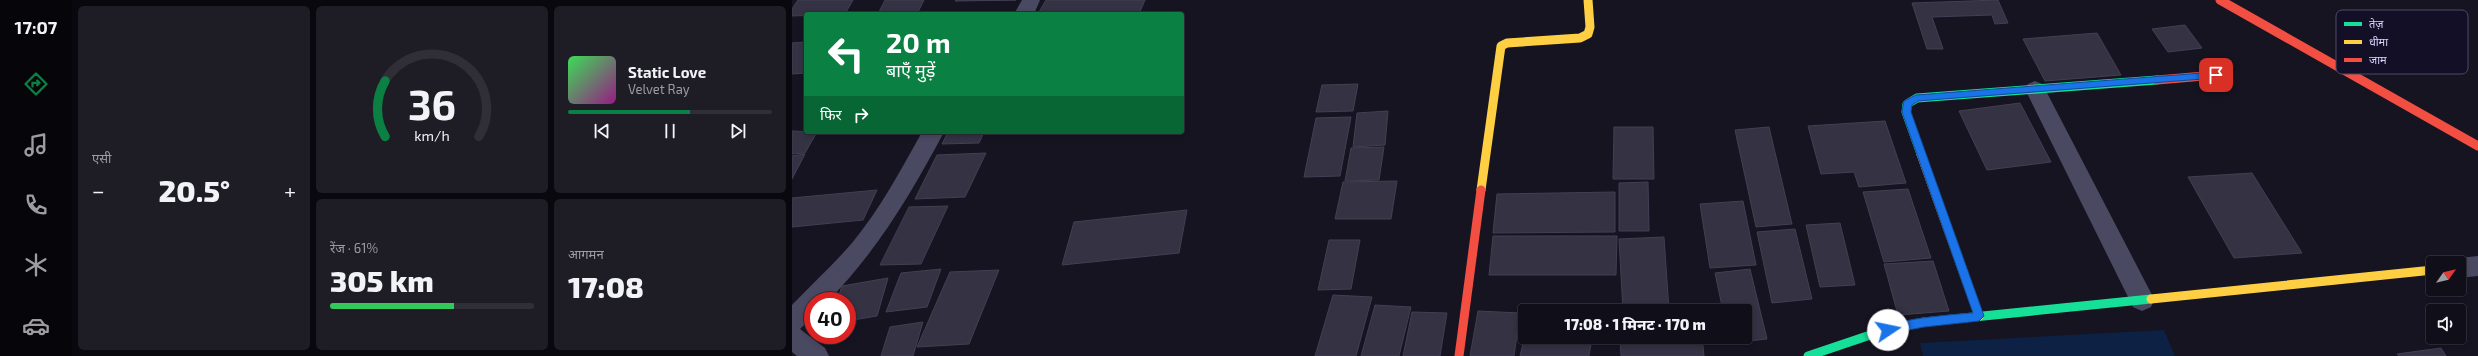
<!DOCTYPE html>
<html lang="hi">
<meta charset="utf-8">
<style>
:root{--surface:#100f19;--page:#1e1d26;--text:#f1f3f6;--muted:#9c9ca2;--line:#302f38;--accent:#0b8043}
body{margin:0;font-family:"Exo 2","Noto Sans Devanagari",sans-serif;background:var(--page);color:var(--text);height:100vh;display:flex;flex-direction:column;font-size:15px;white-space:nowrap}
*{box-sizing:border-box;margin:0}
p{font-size:13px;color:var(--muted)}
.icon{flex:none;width:22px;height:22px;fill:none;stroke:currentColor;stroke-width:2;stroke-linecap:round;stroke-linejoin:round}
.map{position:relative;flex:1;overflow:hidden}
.details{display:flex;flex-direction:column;gap:6px;padding:6px;background:#09080e;width:720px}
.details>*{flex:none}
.top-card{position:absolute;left:12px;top:12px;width:380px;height:122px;border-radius:4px;box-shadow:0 2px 6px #0003,0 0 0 1px var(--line);background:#0b8043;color:#fff;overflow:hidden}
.needle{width:26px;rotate:56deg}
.buttons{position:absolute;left:1634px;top:256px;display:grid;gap:8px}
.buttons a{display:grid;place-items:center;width:40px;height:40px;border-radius:4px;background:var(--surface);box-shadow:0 2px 6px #0003,0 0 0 1px var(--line);font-size:20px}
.speed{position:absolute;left:12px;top:292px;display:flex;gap:8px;font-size:20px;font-weight:700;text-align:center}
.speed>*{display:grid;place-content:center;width:52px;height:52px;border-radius:50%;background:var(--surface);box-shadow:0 2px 6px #0003,0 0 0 1px var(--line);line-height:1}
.speed .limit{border:6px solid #d22;background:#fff;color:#111}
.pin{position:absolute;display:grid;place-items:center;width:34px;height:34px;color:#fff;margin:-17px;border-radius:8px;box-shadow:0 2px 6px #0006}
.me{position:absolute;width:44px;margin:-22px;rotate:79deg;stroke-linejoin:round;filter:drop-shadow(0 0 3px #0008)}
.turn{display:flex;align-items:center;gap:14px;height:84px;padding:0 16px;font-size:18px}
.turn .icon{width:52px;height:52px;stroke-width:2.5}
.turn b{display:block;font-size:28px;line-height:34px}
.then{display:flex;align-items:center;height:38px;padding:0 16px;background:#0003;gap:8px;font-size:15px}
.big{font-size:30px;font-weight:800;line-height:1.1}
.details .widget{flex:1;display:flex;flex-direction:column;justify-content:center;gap:6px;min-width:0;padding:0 14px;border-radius:6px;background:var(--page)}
.details .dial{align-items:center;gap:0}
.dial svg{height:104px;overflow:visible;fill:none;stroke:var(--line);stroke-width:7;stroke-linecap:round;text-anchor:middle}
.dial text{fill:var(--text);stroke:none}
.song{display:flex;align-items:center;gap:12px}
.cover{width:48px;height:48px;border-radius:6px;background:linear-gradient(135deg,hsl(130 70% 55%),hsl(310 70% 35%))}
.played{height:4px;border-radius:2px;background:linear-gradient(90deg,var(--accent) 60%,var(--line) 60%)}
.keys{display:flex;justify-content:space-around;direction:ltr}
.heat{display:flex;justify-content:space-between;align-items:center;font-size:22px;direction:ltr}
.charge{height:6px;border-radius:3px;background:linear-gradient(90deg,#34c759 61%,var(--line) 0)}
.details .tiles{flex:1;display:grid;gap:6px;grid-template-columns:repeat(3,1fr)}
.widget:first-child{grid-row:span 2}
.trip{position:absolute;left:726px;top:304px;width:234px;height:40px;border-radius:4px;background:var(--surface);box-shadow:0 2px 6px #0003,0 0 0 1px var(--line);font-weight:800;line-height:40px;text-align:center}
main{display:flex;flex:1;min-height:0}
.tab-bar{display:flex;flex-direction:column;width:72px;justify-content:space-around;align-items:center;background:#06060a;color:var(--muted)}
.tab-bar .icon{width:28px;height:28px}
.tab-bar .current{color:var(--accent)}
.tab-bar b{font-size:18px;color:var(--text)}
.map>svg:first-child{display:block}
.water{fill:#0d2144}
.building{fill:#343243;stroke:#433f54}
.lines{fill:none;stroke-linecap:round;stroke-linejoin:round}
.street{fill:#4a4962;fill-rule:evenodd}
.fast{stroke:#16e098;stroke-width:9}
.slow{stroke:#ffcf43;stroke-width:9}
.jam{stroke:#f24e42;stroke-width:9}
.route{fill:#1a73e8;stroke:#114b97}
.key{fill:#130f26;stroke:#4e4a67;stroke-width:1}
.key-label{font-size:11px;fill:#d9d4ff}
</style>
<main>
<nav class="tab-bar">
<b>17:07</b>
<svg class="icon current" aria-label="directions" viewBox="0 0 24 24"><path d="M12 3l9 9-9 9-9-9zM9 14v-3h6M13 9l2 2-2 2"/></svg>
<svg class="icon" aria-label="music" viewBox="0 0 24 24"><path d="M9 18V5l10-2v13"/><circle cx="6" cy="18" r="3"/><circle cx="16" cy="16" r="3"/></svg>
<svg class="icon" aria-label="phone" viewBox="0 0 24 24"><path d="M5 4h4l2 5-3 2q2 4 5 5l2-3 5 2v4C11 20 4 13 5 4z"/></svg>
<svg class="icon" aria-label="climate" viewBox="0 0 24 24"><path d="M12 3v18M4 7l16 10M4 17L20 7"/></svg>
<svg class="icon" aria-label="car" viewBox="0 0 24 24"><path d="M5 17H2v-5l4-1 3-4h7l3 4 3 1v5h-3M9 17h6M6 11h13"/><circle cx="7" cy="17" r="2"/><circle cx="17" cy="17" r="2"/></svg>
</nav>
<section class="details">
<div class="tiles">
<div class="widget"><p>एसी</p>
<div class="heat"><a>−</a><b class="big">20.5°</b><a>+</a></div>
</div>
<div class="widget dial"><svg viewBox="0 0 100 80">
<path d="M14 69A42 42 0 1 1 86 69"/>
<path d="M14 69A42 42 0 0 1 14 26" stroke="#0b8043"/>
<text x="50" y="56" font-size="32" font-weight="700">36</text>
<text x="50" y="72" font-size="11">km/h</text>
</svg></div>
<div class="widget">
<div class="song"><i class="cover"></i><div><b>Static Love</b><p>Velvet Ray</p></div></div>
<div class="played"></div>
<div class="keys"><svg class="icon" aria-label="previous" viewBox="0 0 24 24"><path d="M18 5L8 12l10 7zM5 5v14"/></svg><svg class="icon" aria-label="pause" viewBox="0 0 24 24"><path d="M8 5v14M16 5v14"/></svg><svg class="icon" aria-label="next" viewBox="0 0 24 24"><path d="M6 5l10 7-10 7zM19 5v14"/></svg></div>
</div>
<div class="widget"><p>रेंज · 61%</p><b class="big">305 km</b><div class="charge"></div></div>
<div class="widget"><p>आगमन</p><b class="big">17:08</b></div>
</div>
</section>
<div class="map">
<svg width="1686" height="356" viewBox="0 0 1686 356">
<rect width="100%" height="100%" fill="#161421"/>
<polygon class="water" points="1372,330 1383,356 1131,356 1128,343"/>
<g class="building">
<polygon points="6,0 61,0 53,14 0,16 0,9"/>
<polygon points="93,0 132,0 125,14 86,14"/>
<polygon points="164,0 224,0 163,1"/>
<polygon points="254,0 353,0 347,14 246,14"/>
<polygon points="1206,0 1216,23 1203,24 1200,15 1140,17 1151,49 1135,49 1120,3"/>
<polygon points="201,12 200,14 159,14"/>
<polygon points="1393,25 1410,48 1376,52 1360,29"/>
<polygon points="1305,33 1329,75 1253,81 1231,39"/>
<polygon points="14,42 14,73 0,74 0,43"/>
<polygon points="566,84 561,111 524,112 530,85"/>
<polygon points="1228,103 1259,162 1195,170 1167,111"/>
<polygon points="596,111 593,145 561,147 565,113"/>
<polygon points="559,117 548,176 512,177 524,118"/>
<polygon points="1093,121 1114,183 1067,187 1062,172 1029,174 1016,126"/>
<polygon points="822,127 861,127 862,179 821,179"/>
<polygon points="977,127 1000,224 964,227 943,130"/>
<polygon points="0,131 25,132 13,153 0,154"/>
<polygon points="156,132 192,132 187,143 150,144"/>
<polygon points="592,147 587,180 553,181 559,148"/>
<polygon points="194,153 173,197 123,199 145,155"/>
<polygon points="13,154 0,179 0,156"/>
<polygon points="1460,173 1510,253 1442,258 1396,177"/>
<polygon points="605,181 599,219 543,219 551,182"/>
<polygon points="856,182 857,231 827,231 827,183"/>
<polygon points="1116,189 1139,258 1092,262 1071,192"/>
<polygon points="85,190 71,220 0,227 0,198"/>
<polygon points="823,192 823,232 701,233 705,194"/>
<polygon points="951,201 964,265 918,268 908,204"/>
<polygon points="156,206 129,264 88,265 117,207"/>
<polygon points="395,210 387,253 270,265 282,222"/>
<polygon points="1048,223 1063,285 1028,287 1014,225"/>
<polygon points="1003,229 1020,299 980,303 965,232"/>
<polygon points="701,236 825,236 824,275 697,275"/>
<polygon points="872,237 877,311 831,311 827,239"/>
<polygon points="537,240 568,240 559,289 526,290"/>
<polygon points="1141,261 1157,311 1106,315 1092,264"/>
<polygon points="149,269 135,307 94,312 109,273"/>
<polygon points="958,269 975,339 937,343 936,337 953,337 953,311 931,311 923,273"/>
<polygon points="207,270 177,344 125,347 158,272"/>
<polygon points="96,278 85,316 55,321 55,301 45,301 50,286"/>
<polygon points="541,295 580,297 564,356 523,356"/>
<polygon points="583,305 619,307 607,356 569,356"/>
<polygon points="686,311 728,313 722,356 678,356"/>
<polygon points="620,312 655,313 648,356 611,356"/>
<polygon points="131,322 121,356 89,356 98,327"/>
<polygon points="733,335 733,337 800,337 797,356 728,356"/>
<polygon points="828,337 910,337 912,356 829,356"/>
<polygon points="1649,348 1654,356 1607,356 1605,354"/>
</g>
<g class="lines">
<g class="street">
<polygon points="230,0 248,0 242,14 222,14"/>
<polygon points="1243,81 1250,84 1253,89 1359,293 1362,300 1359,307 1350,311 1341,307 1233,89 1236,84"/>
<path d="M130,132H152C119,194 85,251 36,301H21V316L8,329L33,348L37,356H5L0,352V305C20,284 41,265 60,243C88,209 109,170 130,132Z"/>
<polygon points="1686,256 1686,276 1667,278 1667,263 1658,263 1667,258"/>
</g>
<g class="fast">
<polyline points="1129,154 1114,112 1115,104 1125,98 1365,80"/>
<polyline points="1016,356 1096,329 1132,322 1359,299"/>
</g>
<g class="slow">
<polyline points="1129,154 1187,316"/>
<polyline points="689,190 709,46 715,43 788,38 796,34 798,27 796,0"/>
<polyline points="1359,299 1641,270"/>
</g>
<g class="jam">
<polyline points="1428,0 1686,146"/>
<polyline points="1365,80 1424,75"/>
<polyline points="667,356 689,190"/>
</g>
</g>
<path class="route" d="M1424,72L1428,75L1424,78L1138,100L1126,101L1120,105L1119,112L1192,316L1187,321L1132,327L1096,334L1092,333L1091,330C1096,319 1167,314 1181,313L1110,112L1112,101L1124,95L1138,94Z"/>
<rect x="1544" y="10" width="132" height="64" rx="6" class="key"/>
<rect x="1552" y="22" width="18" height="4" fill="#16e098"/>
<rect x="1552" y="40" width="18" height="4" fill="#ffcf43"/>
<rect x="1552" y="58" width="18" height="4" fill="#f24e42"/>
<g class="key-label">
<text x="1577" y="28">तेज़</text>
<text x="1577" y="46">धीमा</text>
<text x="1577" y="64">जाम</text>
</g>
</svg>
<div class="buttons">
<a><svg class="needle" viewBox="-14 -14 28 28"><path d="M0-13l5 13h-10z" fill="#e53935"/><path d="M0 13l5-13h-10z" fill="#9c9ca2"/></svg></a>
<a><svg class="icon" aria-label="sound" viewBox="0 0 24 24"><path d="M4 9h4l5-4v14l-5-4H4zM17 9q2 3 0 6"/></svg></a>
</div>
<div class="speed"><div class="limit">40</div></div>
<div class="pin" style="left:1424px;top:75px;background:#d93025"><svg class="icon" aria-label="arrive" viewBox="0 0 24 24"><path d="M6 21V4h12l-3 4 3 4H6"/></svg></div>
<svg class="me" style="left:1096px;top:330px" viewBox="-20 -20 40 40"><circle r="19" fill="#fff"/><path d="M0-13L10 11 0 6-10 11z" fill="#1a73e8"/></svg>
<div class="trip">17:08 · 1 मिनट · 170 m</div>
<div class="top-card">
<div class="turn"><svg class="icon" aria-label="left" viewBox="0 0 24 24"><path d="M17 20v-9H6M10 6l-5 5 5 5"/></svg><div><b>20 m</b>बाएँ मुड़ें</div></div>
<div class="then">फिर<svg class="icon" aria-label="right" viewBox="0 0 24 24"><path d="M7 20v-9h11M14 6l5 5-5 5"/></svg></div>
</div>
</div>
</main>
